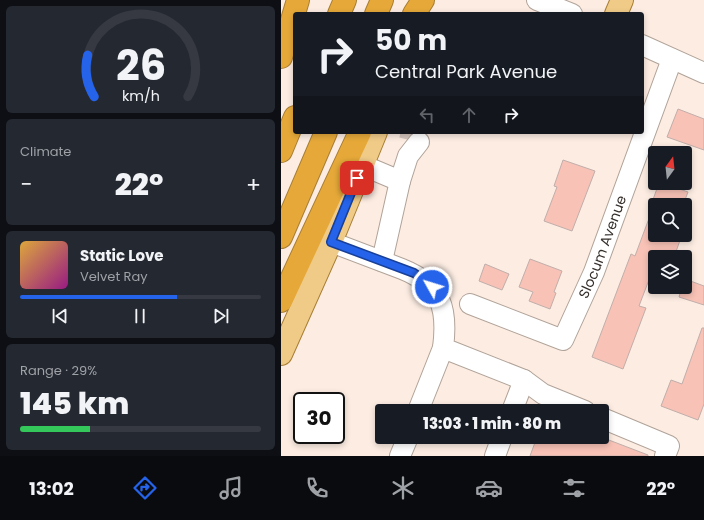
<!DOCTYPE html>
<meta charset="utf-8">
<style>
:root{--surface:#171b24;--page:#242831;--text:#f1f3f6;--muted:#9ea1a6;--line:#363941;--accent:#2563eb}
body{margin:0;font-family:Poppins,sans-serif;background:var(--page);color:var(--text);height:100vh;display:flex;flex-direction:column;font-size:15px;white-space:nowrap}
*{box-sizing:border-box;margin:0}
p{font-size:13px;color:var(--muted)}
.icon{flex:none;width:22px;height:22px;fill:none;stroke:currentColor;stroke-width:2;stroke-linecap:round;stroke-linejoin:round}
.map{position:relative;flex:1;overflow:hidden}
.side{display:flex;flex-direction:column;gap:6px;padding:6px;background:#0d0f14;width:281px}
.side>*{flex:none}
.banner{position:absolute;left:12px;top:12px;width:351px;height:122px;border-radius:4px;box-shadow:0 2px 6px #0003;background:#171b24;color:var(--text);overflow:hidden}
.needle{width:26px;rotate:15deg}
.controls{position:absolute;left:367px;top:146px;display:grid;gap:8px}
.controls a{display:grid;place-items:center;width:44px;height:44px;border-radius:4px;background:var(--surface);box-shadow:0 2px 6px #0003;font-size:20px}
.speed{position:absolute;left:12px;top:392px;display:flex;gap:8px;font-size:20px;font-weight:700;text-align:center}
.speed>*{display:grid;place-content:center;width:52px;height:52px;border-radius:50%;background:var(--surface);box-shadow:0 2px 6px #0003;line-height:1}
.speed .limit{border:2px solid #111;border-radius:6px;background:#fff;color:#111}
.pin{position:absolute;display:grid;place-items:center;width:34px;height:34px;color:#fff;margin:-17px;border-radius:8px;box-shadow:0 2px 6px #0006}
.me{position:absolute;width:44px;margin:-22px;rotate:309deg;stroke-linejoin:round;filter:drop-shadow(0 0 3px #0008)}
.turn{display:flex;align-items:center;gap:14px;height:84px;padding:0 16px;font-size:18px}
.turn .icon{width:52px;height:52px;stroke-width:2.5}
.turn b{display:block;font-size:28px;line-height:34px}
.lanes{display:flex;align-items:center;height:38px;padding:0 16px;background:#0003;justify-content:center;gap:20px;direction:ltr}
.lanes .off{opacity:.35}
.big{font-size:30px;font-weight:800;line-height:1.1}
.side .card{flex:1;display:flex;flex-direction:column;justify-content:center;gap:6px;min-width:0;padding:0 14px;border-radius:6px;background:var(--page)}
.side .dial{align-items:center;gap:0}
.dial svg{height:104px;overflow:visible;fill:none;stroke:var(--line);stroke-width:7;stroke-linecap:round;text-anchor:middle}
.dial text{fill:var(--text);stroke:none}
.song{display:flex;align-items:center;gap:12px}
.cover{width:48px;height:48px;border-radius:6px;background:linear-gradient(135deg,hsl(40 70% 55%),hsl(310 70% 35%))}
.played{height:4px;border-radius:2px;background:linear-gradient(90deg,var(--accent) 65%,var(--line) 65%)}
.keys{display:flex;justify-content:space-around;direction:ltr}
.heat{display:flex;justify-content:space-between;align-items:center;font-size:22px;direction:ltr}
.charge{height:6px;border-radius:3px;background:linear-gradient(90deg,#34c759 29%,var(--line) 0)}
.trip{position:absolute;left:94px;top:404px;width:234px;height:40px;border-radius:4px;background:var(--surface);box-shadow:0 2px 6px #0003;font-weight:800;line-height:40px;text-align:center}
.menu{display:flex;height:64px;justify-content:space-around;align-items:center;background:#090b0e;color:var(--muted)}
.menu .icon{width:28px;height:28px}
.menu .on{color:var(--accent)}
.menu b{font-size:18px;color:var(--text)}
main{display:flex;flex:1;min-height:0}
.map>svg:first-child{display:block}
.building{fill:#f8c2b6;stroke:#c1aeaa}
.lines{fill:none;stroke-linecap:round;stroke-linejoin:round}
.minor-tunnel{stroke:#d4c6bd;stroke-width:20;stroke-dasharray:20 10;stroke-linecap:butt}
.minor-casing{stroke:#b1a399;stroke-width:22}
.major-casing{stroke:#a87e34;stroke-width:24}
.highway-casing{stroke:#a87e34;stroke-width:24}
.minor{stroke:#fff;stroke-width:20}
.major{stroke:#f0cb88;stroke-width:22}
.highway{stroke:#e6a939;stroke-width:22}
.route-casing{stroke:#184099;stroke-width:10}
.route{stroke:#2563eb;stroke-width:7}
.labels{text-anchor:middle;stroke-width:3;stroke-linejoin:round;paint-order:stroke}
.street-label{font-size:14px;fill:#352f2b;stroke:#fcece2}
</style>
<main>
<section class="side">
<div class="card dial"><svg viewBox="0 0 100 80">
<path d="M14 69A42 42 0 1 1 86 69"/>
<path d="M14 69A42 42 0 0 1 9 37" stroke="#2563eb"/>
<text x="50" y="56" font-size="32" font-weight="700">26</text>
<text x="50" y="72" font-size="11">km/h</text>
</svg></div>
<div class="card"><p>Climate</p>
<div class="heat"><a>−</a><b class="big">22°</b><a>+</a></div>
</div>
<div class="card">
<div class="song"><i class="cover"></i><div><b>Static Love</b><p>Velvet Ray</p></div></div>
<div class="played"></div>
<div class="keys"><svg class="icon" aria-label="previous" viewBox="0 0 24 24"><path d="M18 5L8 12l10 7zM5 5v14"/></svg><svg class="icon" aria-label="pause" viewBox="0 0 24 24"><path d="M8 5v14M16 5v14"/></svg><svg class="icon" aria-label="next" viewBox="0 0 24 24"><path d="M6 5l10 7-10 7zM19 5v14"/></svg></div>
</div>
<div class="card"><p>Range · 29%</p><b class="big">145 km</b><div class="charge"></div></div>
</section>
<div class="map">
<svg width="423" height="456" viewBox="0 0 423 456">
<rect width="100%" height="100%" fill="#fcece2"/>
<g class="building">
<polygon points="397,109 423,119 423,150 386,137"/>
<polygon points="282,160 314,171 291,231 263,221 276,187 273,186"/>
<polygon points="378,183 382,183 407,192 402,205 374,205 374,235 401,235 393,257 379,252 377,257 374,257 374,264 358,306 365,308 342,369 311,357 350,254 354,256 373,205 370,205"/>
<polygon points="249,259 281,271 273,292 275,293 269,309 248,301 252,292 238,287"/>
<polygon points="204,264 228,274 221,290 198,281"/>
<polygon points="404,279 423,286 423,305 398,297 401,287 404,287"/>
<polygon points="421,328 423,328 423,404 417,420 380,406 390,380 401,384"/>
<polygon points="256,437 320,437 367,455 367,456 249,456"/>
</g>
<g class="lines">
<polyline class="minor-tunnel" points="128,140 130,132"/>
<defs>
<g id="minor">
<polyline points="256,0 291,14"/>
<polyline points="361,45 423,73"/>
<polyline points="81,165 119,181 101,261"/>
<polyline points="119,181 127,156 138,142"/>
<path d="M50,242L121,269C161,285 167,309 162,348L243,380L262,394L304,411"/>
<path id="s1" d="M189,304L282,340L313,272L391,59"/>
<polyline points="137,411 162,348"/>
<polyline points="231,411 243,380"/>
<polyline points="321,418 388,446 384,456"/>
<polyline points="119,456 127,437"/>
<polyline points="214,456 221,437"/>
</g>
<g id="major">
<polyline points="335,14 341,0"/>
<polyline points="0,354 50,242 95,132"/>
</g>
<g id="highway">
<polyline points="58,14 64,0"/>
<polyline points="95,14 101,0"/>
<polyline points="133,14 142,0"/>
<polyline points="0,57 17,0"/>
<polyline points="0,151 14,117"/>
<polyline points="0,237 45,132"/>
<polyline points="0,301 79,132"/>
</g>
</defs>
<use href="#minor" class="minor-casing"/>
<use href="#major" class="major-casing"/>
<use href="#highway" class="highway-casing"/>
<use href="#minor" class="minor"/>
<use href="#major" class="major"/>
<use href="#highway" class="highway"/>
</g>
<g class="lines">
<defs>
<polyline id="route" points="76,178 50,242 133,273 143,280 151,287"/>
</defs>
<use href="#route" class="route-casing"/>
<use href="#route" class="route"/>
</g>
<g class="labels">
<g class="street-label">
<text dy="5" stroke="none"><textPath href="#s1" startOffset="201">Slocum Avenue</textPath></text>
</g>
</g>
</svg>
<div class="controls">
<a><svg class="needle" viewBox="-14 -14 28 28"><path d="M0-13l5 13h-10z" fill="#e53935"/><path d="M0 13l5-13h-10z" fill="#9ea1a6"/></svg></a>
<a><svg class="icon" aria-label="search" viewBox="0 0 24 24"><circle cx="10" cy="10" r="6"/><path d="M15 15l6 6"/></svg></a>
<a><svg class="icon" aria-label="layers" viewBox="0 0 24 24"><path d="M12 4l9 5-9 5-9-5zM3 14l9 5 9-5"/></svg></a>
</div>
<div class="speed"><div class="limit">30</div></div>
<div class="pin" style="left:76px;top:178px;background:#d93025"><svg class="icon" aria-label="arrive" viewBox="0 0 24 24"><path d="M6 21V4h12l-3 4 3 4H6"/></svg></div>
<svg class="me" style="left:151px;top:287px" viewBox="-20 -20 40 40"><circle r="17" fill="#2563eb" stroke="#fff" stroke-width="3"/><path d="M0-11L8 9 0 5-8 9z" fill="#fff"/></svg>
<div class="trip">13:03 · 1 min · 80 m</div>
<div class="banner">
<div class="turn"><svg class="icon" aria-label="right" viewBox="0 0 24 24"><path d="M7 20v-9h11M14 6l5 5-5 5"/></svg><div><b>50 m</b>Central Park Avenue</div></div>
<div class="lanes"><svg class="icon off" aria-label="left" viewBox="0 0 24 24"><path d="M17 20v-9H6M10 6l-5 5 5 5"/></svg><svg class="icon off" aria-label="ahead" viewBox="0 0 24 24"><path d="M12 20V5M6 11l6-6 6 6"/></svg><svg class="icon" aria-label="right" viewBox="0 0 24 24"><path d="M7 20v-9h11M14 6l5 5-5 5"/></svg></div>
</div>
</div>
</main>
<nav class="menu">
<b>13:02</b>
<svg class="icon on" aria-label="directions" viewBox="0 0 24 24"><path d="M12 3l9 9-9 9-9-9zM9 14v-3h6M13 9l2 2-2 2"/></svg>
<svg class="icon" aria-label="music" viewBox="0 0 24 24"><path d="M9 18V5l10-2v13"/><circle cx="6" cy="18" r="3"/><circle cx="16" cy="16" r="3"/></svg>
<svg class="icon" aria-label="phone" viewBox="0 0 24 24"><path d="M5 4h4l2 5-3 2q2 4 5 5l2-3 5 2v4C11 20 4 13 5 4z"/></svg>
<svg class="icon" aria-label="climate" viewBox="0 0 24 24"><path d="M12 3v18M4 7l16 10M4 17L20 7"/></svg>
<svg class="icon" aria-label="car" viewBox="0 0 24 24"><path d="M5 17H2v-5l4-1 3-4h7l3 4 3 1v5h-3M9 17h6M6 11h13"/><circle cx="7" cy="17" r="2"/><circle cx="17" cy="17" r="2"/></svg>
<svg class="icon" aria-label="filters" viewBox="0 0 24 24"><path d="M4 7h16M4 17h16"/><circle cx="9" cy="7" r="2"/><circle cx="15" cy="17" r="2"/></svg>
<b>22°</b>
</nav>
